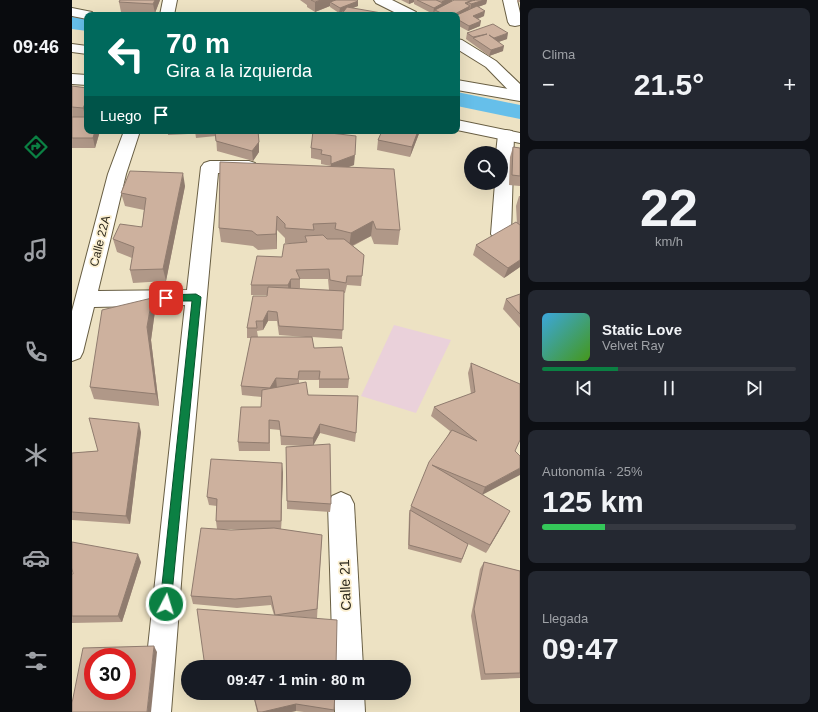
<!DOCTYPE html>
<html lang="es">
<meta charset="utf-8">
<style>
:root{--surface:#171b24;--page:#242831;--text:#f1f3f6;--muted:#9ea1a6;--line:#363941;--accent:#0b8043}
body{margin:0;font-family:Arial,sans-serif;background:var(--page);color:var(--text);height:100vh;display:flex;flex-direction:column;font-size:15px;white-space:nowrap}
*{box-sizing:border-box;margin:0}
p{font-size:13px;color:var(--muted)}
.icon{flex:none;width:22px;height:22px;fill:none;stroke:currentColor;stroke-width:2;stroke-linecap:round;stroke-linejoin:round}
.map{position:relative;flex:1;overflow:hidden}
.panel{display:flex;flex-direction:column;gap:8px;padding:8px;background:#0d0f14;width:298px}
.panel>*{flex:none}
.banner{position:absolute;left:12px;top:12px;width:376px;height:122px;border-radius:8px;box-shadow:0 4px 16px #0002;background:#00695c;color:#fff;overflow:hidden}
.controls{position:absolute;left:392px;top:146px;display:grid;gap:8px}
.controls a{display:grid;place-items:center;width:44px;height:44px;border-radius:50%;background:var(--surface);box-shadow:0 4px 16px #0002;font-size:20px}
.speed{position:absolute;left:12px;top:648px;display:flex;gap:8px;font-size:20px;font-weight:700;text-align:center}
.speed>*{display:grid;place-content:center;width:52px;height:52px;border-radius:50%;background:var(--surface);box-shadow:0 4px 16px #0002;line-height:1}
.speed .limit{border:6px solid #d22;background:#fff;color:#111}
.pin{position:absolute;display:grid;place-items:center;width:34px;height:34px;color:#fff;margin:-17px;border-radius:8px;box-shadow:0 2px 6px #0006}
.me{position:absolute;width:44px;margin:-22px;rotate:5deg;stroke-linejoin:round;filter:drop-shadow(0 0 3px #0008)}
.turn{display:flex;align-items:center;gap:14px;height:84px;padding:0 16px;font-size:18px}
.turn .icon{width:52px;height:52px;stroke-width:2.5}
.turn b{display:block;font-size:28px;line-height:34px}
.then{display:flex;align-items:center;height:38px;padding:0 16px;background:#0003;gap:8px;font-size:15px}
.big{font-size:30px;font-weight:700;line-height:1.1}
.panel .tile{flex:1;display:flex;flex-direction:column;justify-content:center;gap:6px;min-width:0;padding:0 14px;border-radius:8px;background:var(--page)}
.panel .dial{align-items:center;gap:0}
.dial b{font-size:52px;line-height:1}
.song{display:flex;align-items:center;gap:12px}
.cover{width:48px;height:48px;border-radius:6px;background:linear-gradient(135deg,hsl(200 70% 55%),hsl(100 70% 35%))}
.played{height:4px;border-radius:2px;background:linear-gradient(90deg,var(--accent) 30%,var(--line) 30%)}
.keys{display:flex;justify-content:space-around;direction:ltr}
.heat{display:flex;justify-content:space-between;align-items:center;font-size:22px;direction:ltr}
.charge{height:6px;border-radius:3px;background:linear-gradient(90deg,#34c759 25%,var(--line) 0)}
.trip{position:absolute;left:109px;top:660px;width:230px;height:40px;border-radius:20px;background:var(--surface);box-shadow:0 4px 16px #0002;font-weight:700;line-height:40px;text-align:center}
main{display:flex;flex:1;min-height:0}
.tab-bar{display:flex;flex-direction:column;width:72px;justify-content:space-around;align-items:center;background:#090b0e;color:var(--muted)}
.tab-bar .icon{width:28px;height:28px}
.tab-bar .current{color:var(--accent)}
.tab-bar b{font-size:18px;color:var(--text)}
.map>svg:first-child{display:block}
.industrial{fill:#ead1da}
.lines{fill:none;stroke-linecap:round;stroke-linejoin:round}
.canal{fill:#66bfea;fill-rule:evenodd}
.street-casing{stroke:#685e43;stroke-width:2}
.secondary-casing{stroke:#685e43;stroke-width:2}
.street{fill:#fff;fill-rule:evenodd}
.secondary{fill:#fff;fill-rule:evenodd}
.wall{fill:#b09888;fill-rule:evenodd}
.shaded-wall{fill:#907c6f}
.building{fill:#cdb19e;stroke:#907c6f;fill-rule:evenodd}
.route{fill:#0b8043;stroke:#07532c}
.labels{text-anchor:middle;stroke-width:3.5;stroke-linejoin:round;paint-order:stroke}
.street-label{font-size:12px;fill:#2b271b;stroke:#fbefd0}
.near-street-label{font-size:14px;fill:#2b271b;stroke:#fbefd0}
</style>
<main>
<nav class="tab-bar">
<b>09:46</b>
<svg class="icon current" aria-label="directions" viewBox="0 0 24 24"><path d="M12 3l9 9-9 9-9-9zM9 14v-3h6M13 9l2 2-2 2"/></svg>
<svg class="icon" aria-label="music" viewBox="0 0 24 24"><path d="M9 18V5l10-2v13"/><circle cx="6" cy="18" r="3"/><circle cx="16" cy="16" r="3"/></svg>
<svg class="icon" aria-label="phone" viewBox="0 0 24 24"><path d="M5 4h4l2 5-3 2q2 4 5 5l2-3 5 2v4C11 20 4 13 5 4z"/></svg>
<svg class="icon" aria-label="climate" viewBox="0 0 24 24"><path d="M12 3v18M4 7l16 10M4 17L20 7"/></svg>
<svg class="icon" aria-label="car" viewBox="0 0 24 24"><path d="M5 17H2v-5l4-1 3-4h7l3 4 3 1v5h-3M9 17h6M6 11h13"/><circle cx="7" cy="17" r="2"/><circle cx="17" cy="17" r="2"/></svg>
<svg class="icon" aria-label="filters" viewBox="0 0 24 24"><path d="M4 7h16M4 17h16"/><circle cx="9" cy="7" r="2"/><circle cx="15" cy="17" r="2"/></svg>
</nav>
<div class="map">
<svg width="448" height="712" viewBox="0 0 448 712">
<rect width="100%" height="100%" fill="#ede2c3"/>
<polygon class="industrial" points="322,325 379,340 344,413 289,396"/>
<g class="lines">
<g class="canal">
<polygon points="0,17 15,19 15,31 0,29"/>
<polygon points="385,92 448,105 448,119 385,106"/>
</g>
<defs>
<g id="street">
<polygon points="91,0 105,0 102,15 88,15"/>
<polygon points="302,0 320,0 344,12 346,15 328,15 304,3"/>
<polygon points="431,0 445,0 448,13 448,25 443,26 438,25 436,22"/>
<polygon points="385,39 390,40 424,61 448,84 448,98 442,96 414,67 385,49"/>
<polygon points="0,74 15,75 15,85 0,84"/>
<polygon points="434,130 440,131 442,135 439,234 436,239 429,241 422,239 419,234 423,183 429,183 429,153 424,153 426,135 428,131"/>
<polygon points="52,131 68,131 54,174 26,291 115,290 129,167 132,163 138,161 177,161 183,163 186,167 183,171 177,173 146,173 111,558 99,712 69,712 113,305 22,307 11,352 8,358 0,361 0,311 36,174"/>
<polygon points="269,492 278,496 282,504 291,667 261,667 256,504 260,496"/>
<polygon points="262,693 292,693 293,712 263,712"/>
</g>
<g id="secondary">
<polygon points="0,8 20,12 22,15 15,15 15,19 0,16"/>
<polygon points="0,44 15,46 15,54 0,52"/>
<polygon points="385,80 448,91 448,101 385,90"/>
<polygon points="385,120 448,133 448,143 385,130"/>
</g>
</defs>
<use href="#street" class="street-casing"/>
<use href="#secondary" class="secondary-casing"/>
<use href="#street" class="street"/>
<use href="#secondary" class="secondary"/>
</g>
<g class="wall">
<polygon points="48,0 88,0 83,13 49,12 47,2"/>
<polygon points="228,0 285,0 286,1 286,6 267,13 258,7 258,6 243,12 235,7 235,5"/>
<polygon points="329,0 380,0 380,1 382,0 415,0 414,4 406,7 412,16 406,19 408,26 396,31 385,25 385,15 362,15 362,13 361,14 342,4 342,2 337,4"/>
<rect x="445" y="0" width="3" height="2"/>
<polygon points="395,33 435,39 426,42 431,51 417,56 394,39"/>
<polygon points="0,86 15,88 15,115 14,117 15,131 28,131 23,148 0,148 0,117 5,117 0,117"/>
<polygon points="96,131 116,131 116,134 96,135"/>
<polygon points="123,131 186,131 187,152 181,161 145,151 144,136 124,138"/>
<path d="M252,131H272L271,134L260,133L282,165L276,167L328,230L326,245L302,244L299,236L281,246L292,255L289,286L275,285L273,293H272L270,339L240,337L242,348L277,379L276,388H247V380H227V383L236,395L284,433L283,442L248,433L241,445L259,504L258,512L215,509L214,447L232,446L209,445L208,430L198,429V451H167L166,442L189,407L190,397L170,395L169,386L179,338H175V328L195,296V295H179V285L210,257L222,243H213V238L205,230V249L186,250L181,246L149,242L147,228L259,166L249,164V160L239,158V148L252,132ZM228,279H256L257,290H260L225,289L228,288ZM196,321H205L207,335L234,337H186L185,331L191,330Z"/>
<polygon points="348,131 338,157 305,150 306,140"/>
<polygon points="441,147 448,148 448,186 437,185 438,157"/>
<polygon points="113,186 94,281 61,283 58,270 60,258 45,252 41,239 70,227 72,210 53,206 49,193"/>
<polygon points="447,196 448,196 448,267 432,278 401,255 404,245 445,224 444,206"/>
<polygon points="448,294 448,328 431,309 434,299"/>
<polygon points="83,311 79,340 87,406 22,399 18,387"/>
<polygon points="399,363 448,384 411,494 434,519 414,553 396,544 389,563 336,549 337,514 339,506 378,431 359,416 362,407 399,394 396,373"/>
<polygon points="69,432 58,524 0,520 0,453 26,451"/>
<polygon points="211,472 209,529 207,529 250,535 245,618 241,618 202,615 199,605 165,608 121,604 119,596 159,530 184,529 145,529 144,521 145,506 137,505 135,497"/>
<polygon points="69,562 50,622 0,623 0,574"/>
<polygon points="412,562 448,571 448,678 409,680 399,616 408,569"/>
<polygon points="136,693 263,693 262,710 262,712 232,712 224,711 219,712 185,712 182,699 139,700"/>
</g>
<g class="shaded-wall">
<polygon points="83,0 88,0 83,13 81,4"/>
<polygon points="249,0 274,0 258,2 258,6 243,12 243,2"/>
<polygon points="337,0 342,0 342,2 337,4"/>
<polygon points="373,0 380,0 380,2 363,10 362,13 361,14 362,8 370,4 370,1"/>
<polygon points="400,0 399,4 412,0 415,0 414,4 398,10 399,4 396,2 395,7 393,3"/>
<polygon points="286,1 286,6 267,13 268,8"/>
<polygon points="398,6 397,11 385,15 381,15"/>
<polygon points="413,11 412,16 400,21 401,16"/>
<polygon points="409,21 408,26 396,31 397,26"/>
<polygon points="436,33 435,39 421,44 422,38"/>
<polygon points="432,46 431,51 417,56 419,50"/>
<polygon points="15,100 15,115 14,118 11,108"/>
<polygon points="23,131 28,131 23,148 21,138"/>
<polygon points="346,131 348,131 338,157 340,147"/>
<polygon points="187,142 187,152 181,161 180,151"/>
<polygon points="283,155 282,165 258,174 259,164"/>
<polygon points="111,173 113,186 94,281 91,269"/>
<polygon points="205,216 205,249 204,234"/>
<polygon points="301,221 299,236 277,247 279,233"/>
<polygon points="448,260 448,267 432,278 436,268"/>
<polygon points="219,279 219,289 217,295 216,285"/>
<polygon points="80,298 83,311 79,340 87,406 84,394 75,327"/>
<polygon points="196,311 196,321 191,330 191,321"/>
<polygon points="204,378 205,388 198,388"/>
<polygon points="67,423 69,432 58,524 54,516"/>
<polygon points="248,424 248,433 241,446 241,438"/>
<polygon points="210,463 211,472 209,529 209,521"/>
<polygon points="448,468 448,475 410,495 413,487"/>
<polygon points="438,511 434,519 414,553 418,545"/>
<polygon points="66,554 69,562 50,622 46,616"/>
<polygon points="82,646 85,652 79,712 75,712"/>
<polygon points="224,704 224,711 219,712 190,712"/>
</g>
<g class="building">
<polygon points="48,0 83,0 81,4 47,2"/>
<polygon points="239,0 249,0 243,2"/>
<polygon points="264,0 285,0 286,1 268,8 258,2"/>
<polygon points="345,0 364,0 371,3 362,8"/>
<polygon points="382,0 400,0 393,3 398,6 381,15 373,15 363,10"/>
<polygon points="402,0 412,0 399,4 396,2 403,0"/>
<polygon points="405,6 413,11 401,16 409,21 397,26 385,19 385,15"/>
<polygon points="275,7 321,15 269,15"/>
<polygon points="421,24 436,33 422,38 417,35 432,46 419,50 401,38 415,34 401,37 395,33"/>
<polygon points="0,86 15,88 15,100 11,108 0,107"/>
<polygon points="0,117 15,117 15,131 23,131 21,138 0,138"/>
<polygon points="143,131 186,131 187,142 180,151 144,141"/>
<polygon points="241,131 284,136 283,155 259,164 259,156 249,154 250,150 239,148"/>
<polygon points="310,131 346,131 340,147 306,140"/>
<polygon points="441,147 448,148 448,176 440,175"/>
<polygon points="148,162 322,169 328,230 304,229 301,221 279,233 263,229 264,223 241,224 242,230 213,228 213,224 205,216 204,234 185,235 180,231 147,228"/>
<polygon points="58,171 111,173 91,269 58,270 62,247 41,239 48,224 70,227 74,198 49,193"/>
<polygon points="444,222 448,225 448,260 436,268 404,245"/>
<polygon points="251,235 255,239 272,239 292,255 290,276 275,276 274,283 258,280 257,269 224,270 228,279 219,279 216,285 179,285 185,256 210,257 212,244 235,242 233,236"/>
<polygon points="196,287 272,291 271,330 207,326 205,312 196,311 191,321 184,321 185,328 175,328 181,296 195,296"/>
<polygon points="448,294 448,314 434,299"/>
<polygon points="80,298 75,327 84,394 18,387 30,310"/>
<polygon points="179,337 240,337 242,348 270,347 277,379 247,379 248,371 227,371 226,379 204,378 198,388 169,386"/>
<polygon points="399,363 448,384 448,440 443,451 448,456 448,468 413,487 360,465 438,511 418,545 339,506 357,462 380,430 405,441 362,407 403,392"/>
<polygon points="234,382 236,395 286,396 284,433 248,424 241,438 209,436 207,421 197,420 197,443 166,442 169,407 189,407 190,390"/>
<polygon points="17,418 67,423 54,516 0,512 0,453 26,451"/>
<polygon points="258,444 259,504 215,501 214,447"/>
<polygon points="139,459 210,463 209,521 144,521 145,499 135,497"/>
<polygon points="338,510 396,544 390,559 337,545"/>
<polygon points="129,528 159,530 202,528 250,535 245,609 203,615 199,596 163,599 119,596"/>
<polygon points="0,542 66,554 46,616 0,616 0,574 1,574 0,568"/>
<polygon points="412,562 448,571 448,673 413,674 402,609"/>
<polygon points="125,609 265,620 264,667 133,667"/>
<path d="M82,646L75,712H0V703L11,648ZM21,657H55V691H21Z"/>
<polygon points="181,693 263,693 262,710 224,704 190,712 186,712"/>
</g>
<polygon class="route" points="124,294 129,297 99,604 98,608 94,610 90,608 88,604 120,301 94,301 89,298 94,295"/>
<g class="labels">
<g class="street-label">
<text transform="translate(28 241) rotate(-76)" y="4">Calle 22A</text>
</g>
<g class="near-street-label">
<text transform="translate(273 585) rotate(-92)" y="5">Calle 21</text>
</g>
</g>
</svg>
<div class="controls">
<a><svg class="icon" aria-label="search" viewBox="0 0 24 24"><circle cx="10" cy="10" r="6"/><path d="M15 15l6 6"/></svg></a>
</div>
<div class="speed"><div class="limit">30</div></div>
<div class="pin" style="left:94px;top:298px;background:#d93025"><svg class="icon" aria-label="arrive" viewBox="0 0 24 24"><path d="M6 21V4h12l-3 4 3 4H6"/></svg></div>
<svg class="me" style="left:94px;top:604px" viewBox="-20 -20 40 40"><circle r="17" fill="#0b8043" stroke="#fff" stroke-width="3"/><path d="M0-11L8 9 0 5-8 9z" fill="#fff"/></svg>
<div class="trip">09:47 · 1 min · 80 m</div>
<div class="banner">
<div class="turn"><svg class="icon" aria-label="left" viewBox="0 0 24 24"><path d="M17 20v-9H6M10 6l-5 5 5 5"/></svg><div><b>70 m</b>Gira a la izquierda</div></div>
<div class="then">Luego<svg class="icon" aria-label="arrive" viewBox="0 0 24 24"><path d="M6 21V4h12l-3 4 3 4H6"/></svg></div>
</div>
</div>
<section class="panel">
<div class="tile"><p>Clima</p>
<div class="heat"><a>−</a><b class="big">21.5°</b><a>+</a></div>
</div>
<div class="tile dial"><b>22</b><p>km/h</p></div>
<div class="tile">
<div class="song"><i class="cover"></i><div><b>Static Love</b><p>Velvet Ray</p></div></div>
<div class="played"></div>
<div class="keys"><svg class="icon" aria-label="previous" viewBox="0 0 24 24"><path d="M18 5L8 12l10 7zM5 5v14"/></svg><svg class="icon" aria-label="pause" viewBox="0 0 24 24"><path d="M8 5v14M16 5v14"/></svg><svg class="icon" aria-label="next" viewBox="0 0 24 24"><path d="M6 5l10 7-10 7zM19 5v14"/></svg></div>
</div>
<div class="tile"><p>Autonomía · 25%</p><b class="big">125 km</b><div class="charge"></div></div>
<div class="tile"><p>Llegada</p><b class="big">09:47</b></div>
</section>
</main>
